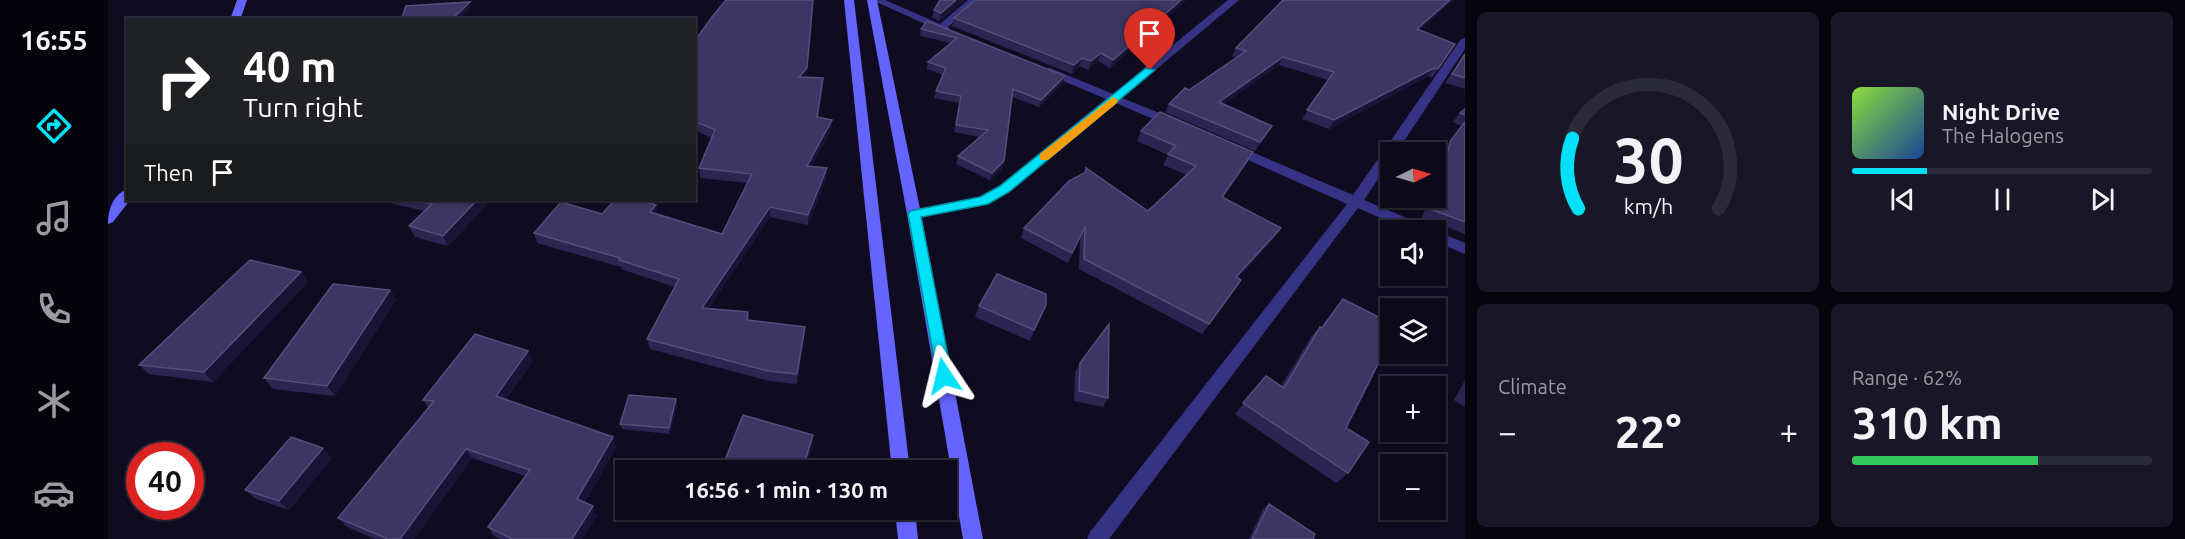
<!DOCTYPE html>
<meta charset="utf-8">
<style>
:root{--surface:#0b091a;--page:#191727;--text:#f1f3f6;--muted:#9a9aa2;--line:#2b2a39;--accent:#00e1f8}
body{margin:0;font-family:Ubuntu,sans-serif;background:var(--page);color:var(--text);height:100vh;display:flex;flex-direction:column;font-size:22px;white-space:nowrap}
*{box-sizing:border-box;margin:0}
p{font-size:20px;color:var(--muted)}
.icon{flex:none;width:33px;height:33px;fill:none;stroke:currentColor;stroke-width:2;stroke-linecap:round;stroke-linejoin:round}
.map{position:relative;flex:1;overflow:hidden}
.details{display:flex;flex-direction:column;gap:12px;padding:12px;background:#06050e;width:720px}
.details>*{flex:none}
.banner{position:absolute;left:18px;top:18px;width:570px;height:183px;border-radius:0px;box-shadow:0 2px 4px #0004,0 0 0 2px var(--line);background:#202124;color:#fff;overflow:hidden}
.needle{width:39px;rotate:85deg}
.buttons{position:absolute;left:1272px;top:142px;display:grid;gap:12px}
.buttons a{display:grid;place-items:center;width:66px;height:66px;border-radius:0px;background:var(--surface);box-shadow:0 2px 4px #0004,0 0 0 2px var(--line);font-size:30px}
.speed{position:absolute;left:18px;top:442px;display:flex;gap:12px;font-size:30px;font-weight:700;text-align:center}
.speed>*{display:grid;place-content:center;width:78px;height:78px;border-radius:50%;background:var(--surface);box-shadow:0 2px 4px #0004,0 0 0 2px var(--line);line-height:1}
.speed .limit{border:9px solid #d22;background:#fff;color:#111}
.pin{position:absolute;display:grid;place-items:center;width:51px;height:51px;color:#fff;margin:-62px -26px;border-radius:50% 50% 50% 0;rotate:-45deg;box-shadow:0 0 6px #0007}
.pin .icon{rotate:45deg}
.me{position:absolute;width:66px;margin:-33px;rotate:350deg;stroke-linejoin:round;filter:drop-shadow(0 0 4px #0008)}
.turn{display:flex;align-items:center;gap:21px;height:126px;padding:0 18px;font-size:27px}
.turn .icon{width:78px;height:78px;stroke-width:2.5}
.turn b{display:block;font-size:42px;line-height:51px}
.then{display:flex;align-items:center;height:57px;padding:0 18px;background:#0003;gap:12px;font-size:22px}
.big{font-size:45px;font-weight:700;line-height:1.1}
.details .card{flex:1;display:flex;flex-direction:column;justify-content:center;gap:9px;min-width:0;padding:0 21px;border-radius:9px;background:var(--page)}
.details .dial{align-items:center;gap:0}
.dial svg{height:156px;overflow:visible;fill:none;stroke:var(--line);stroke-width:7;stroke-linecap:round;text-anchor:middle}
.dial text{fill:var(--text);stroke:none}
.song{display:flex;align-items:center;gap:18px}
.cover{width:72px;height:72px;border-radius:9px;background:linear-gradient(135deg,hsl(90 70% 55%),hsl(220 70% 35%))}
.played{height:6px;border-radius:3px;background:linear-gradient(90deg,var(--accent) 25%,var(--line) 25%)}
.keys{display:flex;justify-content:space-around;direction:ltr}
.heat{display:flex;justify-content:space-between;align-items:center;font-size:33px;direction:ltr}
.charge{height:9px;border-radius:4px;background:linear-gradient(90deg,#34c759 62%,var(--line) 0)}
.details .tiles{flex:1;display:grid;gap:12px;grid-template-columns:repeat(2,1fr)}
.trip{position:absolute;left:507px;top:460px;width:342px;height:60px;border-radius:0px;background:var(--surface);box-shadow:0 2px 4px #0004,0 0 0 2px var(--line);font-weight:700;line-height:60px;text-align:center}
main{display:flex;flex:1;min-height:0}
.tab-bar{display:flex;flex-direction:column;width:108px;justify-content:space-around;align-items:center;background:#04040a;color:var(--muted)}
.tab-bar .icon{width:42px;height:42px}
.tab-bar .active{color:var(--accent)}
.tab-bar b{font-size:27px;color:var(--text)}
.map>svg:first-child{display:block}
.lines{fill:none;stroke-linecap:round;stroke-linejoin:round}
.street{fill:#363384;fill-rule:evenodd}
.secondary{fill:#6664ff;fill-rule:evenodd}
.wall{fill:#2c2451}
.shaded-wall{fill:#191336}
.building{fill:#3d3664;stroke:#554e7c;stroke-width:1.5}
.route{fill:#00e1f8;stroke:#0092a1;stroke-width:1.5}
.slow{fill:#f59e0b}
</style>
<main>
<nav class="tab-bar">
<b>16:55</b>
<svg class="icon active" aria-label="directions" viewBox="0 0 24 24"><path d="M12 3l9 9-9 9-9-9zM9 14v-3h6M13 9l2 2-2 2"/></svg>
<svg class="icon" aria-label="music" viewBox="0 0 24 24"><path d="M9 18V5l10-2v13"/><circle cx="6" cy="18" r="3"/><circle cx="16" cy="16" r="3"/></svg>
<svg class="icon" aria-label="phone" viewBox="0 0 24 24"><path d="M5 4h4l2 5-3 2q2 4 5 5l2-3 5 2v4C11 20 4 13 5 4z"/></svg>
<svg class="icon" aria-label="climate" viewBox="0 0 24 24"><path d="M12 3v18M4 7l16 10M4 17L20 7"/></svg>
<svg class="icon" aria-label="car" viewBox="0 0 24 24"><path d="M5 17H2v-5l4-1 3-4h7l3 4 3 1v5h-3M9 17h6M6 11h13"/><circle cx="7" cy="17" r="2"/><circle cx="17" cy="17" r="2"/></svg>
</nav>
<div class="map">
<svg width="1357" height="539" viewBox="0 0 1357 539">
<rect width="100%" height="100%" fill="#0f0c22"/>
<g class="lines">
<g class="street">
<polygon points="764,0 777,0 832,24 860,0 871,0 840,27 842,30 837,33"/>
<polygon points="1120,0 1131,0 1014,98 1069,120 1069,126 1061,126 1008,103 901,192 880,204 806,219 801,217 799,214 801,211 871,197 891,186 998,99 934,72 934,68 942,68 1005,94"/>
<polygon points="1357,38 1357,49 1288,153 1282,153 1282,161 1256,200 1320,227 1322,231 1302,231 1250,208 1001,539 979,539 982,532 1239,204 1122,152 1120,149 1122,146 1130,146 1245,195 1353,39"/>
<polygon points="1328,231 1357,243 1357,254 1328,242"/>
</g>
<g class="secondary">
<polygon points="129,0 139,0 132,20 122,20"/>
<polygon points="736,0 746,0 802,471 784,471"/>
<polygon points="759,0 769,0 813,214 875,539 855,539 799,214"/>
<path d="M20,189V200H22L5,222L0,224C0,210 5,194 20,189Z"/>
<polygon points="787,510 807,510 810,539 790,539"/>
</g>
</g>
<g class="wall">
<polygon points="832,0 857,0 832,21 824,18 826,10"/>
<polygon points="867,0 1078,0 1002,68 990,61 980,70 971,66 964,74 844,26 846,18"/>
<polygon points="1175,0 1345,0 1311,30 1347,44 1324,78 1320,76 1221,129 1194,119 1220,80 1171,65 1115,104 1159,134 1147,151 1057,112 1061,104 1129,58 1124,56 1128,48"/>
<polygon points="819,21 957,76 955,83 931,107 904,97 896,161 894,169 882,180 848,164 850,156 872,137 846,132 852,103 826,98 828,91 835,75 819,69 820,62 842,43 812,36 813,29"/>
<polygon points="586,42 699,77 715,88 710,117 724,120 723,130 703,166 718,178 700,225 662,217 601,308 640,312 641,321 696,337 689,384 661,381 542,349 539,339 567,287 513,269 513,267 429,243 426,233 494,214 550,214 614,234 639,183 592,178 591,168 604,138 586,130"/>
<polygon points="1357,54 1357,89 1337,83"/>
<polygon points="1357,109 1357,234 1314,218 1321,198 1328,198 1328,176 1336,149 1353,126 1345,122 1352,113"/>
<polygon points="1033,131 1139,163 1115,198 1173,228 1166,238 1130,278 1126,291 1094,334 971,269 972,238 960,263 913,238 916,228 977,173 978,168 1040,211 1079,175 1055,165 1060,155 1029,141"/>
<polygon points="268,200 383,200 340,246 307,237 301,226 317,211"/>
<polygon points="193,272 200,282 105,382 41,374 31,365"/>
<polygon points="282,290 288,300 227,396 165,389 156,378"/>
<polygon points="1235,299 1240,473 1228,483 1127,414 1158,376 1173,386 1203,337 1212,327 1213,327"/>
<polygon points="938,305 922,341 867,317 871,306"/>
<polygon points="425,361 398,399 505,437 508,447 477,502 489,515 474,539 392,539 386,536 380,527 417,476 364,458 306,539 267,539 239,527 230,518 321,408 315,400"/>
<polygon points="972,363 1000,398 995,407 966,401 967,372"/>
<polygon points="1357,380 1357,407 1346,400"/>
<polygon points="568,399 569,405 562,434 514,429 512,424"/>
<polygon points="705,435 705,445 696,471 623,471 618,469 617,460"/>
<polygon points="224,458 181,510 148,499 137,490"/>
<polygon points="1161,504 1205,539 1141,539 1155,509"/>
</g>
<g class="shaded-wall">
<polygon points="705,0 699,77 691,77"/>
<polygon points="848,0 857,0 832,21 833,13"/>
<polygon points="1073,0 1078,0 1002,68 1005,60"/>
<polygon points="1342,0 1345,0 1303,37 1309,29"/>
<polygon points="362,2 363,8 351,20 343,20"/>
<polygon points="993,53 990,61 980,70 983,61"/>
<polygon points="1175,57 1171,65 1107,111 1111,102"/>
<polygon points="974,58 971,66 964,74 966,65"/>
<polygon points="1326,68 1320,76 1221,129 1226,120"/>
<polygon points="957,76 955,83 931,107 933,100"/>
<polygon points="715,78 715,88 708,126 709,117"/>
<polygon points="724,120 723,130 698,176 699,166"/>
<polygon points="1145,152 1139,163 1108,208 1114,197"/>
<polygon points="896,161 894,169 882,180 884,173"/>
<polygon points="719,168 718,178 700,225 700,215"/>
<polygon points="369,200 383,200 340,246 335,236"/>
<polygon points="548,205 550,215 542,212"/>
<polygon points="662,207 662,217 595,317 594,308"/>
<polygon points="1173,228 1166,238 1121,288 1128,277"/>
<polygon points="193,272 200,282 105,382 96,372"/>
<polygon points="282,290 288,300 227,396 219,386"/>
<polygon points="938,305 934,316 922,341 926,330"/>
<polygon points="697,327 696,337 689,384 689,374"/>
<polygon points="420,351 425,361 393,406 388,396"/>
<polygon points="568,399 569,405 562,434 561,428"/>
<polygon points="705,435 705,445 696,471 694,471"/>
<polygon points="505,437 508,447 474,508 469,499"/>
<polygon points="215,448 224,458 181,510 171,501"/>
<polygon points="358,449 364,458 306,539 292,539"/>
<polygon points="485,506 489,515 474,539 464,539"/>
</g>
<g class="building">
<polygon points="618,0 705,0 699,68 691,77 715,78 709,117 724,120 699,166 719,168 700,215 662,207 594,308 640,312 639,320 697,327 689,374 660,371 539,339 571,279 511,260 512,258 426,233 453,202 494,214 507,200 532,200 548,205 542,212 614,234 644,174 591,168 607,130 586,121 586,42 604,17"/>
<polygon points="832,0 848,0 833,13 826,10"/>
<polygon points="867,0 1073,0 1005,60 993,53 983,61 974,58 966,65 846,18"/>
<polygon points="1175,0 1342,0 1309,29 1347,44 1330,69 1326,68 1226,120 1199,110 1226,72 1175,57 1111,102 1164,126 1152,142 1061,104 1077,88 1081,90 1138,51 1128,48"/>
<polygon points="362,2 343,20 293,20 298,6"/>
<polygon points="819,21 957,76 933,100 905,89 896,161 884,173 850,156 880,130 848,125 853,96 828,91 838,68 820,62 849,38 813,29"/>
<polygon points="1357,54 1357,78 1344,74"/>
<polygon points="1357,109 1357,115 1352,113"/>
<polygon points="1052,112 1145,152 1114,197 1173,228 1128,277 1133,280 1101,324 976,259 977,227 964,253 916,228 961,181 978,172 978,168 1040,211 1088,166 1060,154 1068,146 1033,131"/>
<polygon points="1357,122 1357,222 1322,209 1326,198 1328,198 1328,192 1343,140"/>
<polygon points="307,200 369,200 335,236 301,226 324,204"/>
<polygon points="142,260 193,272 96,372 31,365"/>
<polygon points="889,274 938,294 938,305 926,330 871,306"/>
<polygon points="225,284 282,290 219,386 156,378"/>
<polygon points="1235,299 1282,323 1282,340 1238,428 1261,442 1240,473 1135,403 1158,376 1176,388 1212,327 1214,328"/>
<polygon points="1001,324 1000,398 971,391 972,363"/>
<polygon points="367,334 420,351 388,396 505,437 469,499 485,506 464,539 404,539 380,527 422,470 358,449 292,539 280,539 230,518 326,401 315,400"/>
<polygon points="521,395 568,399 561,428 512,424"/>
<polygon points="635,415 705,435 694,471 655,471 617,460"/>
<polygon points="183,437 215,448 171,501 137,490"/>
<polygon points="1161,504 1207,534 1205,539 1144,539"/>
</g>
<polygon class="route" points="1038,68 1047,70 901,192 880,204 813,217 844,376 841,381 836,383 830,381 800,214 802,211 872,197 892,186"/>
<polygon class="slow" points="1005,97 1010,100 1009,103 940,160 932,160 932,154"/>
</svg>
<div class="buttons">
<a><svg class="needle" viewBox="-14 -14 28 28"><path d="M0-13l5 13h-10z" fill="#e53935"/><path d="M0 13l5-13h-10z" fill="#9a9aa2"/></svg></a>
<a><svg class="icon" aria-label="sound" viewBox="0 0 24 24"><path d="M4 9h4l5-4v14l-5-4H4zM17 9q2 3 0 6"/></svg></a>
<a><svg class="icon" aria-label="layers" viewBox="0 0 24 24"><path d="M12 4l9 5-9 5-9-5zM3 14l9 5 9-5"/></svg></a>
<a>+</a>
<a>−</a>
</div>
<div class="speed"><div class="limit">40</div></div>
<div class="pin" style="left:1042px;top:70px;background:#d93025"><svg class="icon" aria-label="arrive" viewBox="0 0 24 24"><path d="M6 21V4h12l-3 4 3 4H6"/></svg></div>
<svg class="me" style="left:836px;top:376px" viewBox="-20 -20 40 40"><path d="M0-17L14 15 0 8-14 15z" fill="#00e1f8" stroke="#fff" stroke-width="4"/></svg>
<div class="trip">16:56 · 1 min · 130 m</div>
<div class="banner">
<div class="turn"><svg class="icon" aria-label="right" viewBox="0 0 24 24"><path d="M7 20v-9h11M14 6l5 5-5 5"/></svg><div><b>40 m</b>Turn right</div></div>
<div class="then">Then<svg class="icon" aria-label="arrive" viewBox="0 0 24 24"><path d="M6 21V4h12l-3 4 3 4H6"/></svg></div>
</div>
</div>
<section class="details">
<div class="tiles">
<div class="card dial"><svg viewBox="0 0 100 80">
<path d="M14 69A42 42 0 1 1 86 69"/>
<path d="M14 69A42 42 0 0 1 11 33" stroke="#00e1f8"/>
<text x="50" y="56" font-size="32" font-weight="700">30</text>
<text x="50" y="72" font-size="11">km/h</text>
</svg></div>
<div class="card">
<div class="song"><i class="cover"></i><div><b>Night Drive</b><p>The Halogens</p></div></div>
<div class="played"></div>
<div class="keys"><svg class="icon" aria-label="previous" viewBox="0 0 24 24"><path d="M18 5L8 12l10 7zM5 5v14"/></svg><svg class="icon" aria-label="pause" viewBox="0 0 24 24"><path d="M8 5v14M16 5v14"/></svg><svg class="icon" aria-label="next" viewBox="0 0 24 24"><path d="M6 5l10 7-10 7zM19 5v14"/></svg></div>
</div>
<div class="card"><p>Climate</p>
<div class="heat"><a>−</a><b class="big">22°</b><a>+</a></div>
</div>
<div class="card"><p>Range · 62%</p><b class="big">310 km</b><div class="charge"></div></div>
</div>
</section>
</main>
